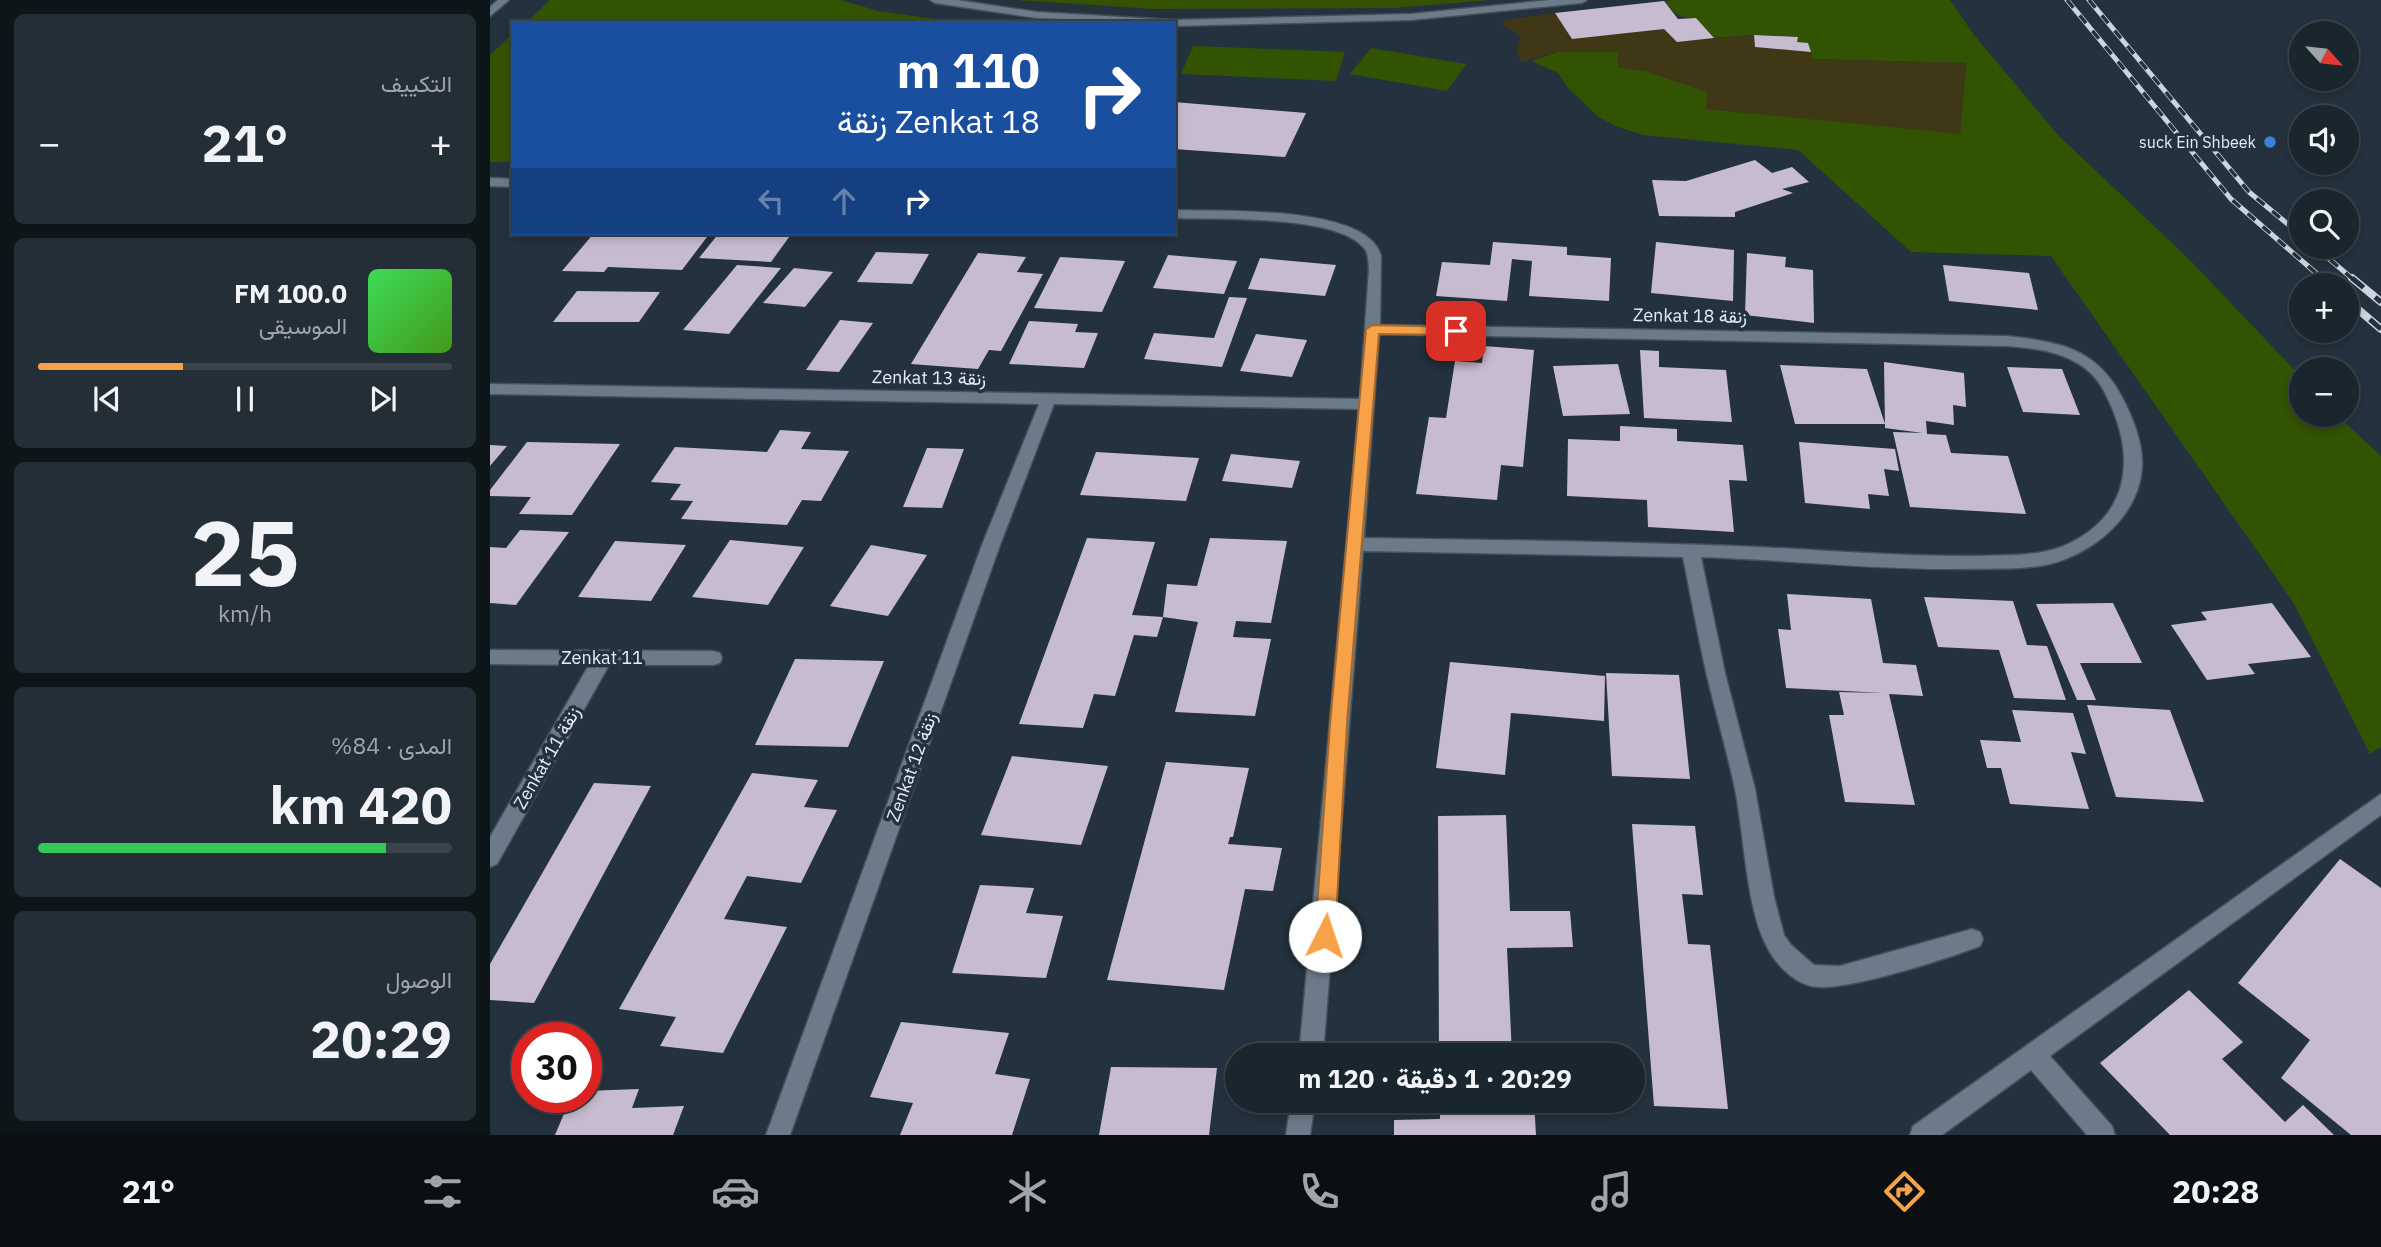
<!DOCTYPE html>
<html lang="ar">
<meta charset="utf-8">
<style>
:root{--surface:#1a262e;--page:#232e36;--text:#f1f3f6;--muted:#9fa5aa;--line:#38434a;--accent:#f7a149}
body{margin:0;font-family:"IBM Plex Sans",Vazirmatn,sans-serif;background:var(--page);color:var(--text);direction:rtl;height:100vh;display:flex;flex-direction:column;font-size:26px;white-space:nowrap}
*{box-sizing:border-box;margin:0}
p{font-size:23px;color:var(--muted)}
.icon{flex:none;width:38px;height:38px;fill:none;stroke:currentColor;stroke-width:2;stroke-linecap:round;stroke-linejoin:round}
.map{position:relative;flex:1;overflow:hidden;direction:ltr}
.details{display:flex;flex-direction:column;gap:14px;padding:14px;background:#0e1519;width:490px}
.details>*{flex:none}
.guide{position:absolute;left:21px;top:21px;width:665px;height:214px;border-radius:0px;box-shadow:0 4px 10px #0003,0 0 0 2px var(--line);direction:rtl;background:#1a4fa0;color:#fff;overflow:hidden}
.needle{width:46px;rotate:117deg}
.fabs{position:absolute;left:1799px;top:21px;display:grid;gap:14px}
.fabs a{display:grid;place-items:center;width:70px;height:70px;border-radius:50%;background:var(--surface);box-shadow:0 4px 10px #0003,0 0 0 2px var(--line);font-size:35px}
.speed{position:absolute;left:21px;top:1022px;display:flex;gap:14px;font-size:35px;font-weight:700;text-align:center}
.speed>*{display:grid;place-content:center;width:91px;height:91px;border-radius:50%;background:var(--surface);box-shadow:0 4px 10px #0003,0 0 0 2px var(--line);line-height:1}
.speed .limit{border:10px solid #d22;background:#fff;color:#111}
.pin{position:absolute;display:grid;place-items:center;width:60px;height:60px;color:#fff;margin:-30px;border-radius:14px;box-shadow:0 4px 10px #0006}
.me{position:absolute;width:77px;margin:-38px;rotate:4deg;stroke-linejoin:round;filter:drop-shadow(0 0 5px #0008)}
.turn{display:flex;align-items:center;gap:24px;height:147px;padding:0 21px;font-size:32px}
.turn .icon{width:91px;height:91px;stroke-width:2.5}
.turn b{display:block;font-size:49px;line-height:60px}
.lanes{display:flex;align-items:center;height:66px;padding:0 21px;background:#0003;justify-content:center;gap:35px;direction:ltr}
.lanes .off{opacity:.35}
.big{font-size:52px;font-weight:800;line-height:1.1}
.details .tile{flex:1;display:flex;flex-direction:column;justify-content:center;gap:10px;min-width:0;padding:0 24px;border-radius:10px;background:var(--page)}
.details .dial{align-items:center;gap:0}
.dial b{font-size:91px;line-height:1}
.song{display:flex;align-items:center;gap:21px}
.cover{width:84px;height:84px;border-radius:10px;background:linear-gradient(135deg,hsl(130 70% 55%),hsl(100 70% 35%))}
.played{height:7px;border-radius:4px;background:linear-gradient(90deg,var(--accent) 35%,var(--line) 35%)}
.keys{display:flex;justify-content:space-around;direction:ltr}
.heat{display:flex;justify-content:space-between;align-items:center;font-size:38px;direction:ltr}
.charge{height:10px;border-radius:5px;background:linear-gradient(90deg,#34c759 84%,var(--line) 0)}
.trip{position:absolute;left:735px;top:1043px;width:420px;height:70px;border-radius:35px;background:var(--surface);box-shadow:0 4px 10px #0003,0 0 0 2px var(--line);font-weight:800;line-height:70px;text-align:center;direction:rtl}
.dock{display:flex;height:112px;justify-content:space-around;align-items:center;background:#0a0f12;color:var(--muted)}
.dock .icon{width:49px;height:49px}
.dock .selected{color:var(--accent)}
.dock b{font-size:32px;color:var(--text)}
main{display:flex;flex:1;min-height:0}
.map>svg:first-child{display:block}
.green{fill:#325302}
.sand{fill:#403717}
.building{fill:#c7bccf}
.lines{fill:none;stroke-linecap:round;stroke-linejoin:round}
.lane-casing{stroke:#44505a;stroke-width:3}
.street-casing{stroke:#44505a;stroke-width:3}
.lane{fill:#6b7b89;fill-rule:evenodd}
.street{fill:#6b7b89;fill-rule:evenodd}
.rail-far1-casing{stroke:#cbd5dd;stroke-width:5}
.rail-casing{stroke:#cbd5dd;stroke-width:8}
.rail-far1{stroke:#23323e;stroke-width:3.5;stroke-dasharray:10;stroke-linecap:butt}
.rail{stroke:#23323e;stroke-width:5;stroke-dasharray:15;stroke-linecap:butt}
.route{fill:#f7a149;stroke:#a1692f;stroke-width:2}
.shop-dot{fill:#3f7fe0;stroke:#23323e;stroke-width:2.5}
.labels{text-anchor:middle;stroke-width:7;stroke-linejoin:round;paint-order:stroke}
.far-poi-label{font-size:16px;fill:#e4edf5;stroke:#23323e;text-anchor:end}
.street-label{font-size:18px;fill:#e4edf5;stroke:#23323e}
</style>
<main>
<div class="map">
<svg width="1891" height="1135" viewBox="0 0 1891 1135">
<rect width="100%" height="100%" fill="#23323e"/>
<g class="green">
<polygon points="60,0 351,0 388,11 473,23 36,23"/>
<polygon points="526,0 999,0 904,8 663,9"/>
<path d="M1186,0H1460L1484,35L1567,134L1700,260L1811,377V415H1847L1891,456V747L1880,754L1803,602L1561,256L1421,252L1308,150L1153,135L1128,127L1107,116L1078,88L1068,73L1041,61L1068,52H1129L1128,67L1155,71L1218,92L1217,109L1470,133L1476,63L1321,59L1318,44L1307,42L1308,37L1264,35L1224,38L1206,18C1191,19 1183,13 1174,1Z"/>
<polygon points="23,34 23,162 0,162 0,55"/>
<polygon points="703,46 855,52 846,81 691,74"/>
<polygon points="881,48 976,64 957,91 860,74"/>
</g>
<polygon class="sand" points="1065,13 1082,39 1174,29 1187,42 1264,35 1265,47 1321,52 1322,59 1476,63 1470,134 1216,109 1217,92 1155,71 1128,67 1129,52 1068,52 1031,62 1027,50 1031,36 1013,25 1015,20"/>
<g class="building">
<polygon points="1174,1 1188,19 1206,18 1224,38 1187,42 1174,29 1082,39 1065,13"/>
<polygon points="1264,35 1308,37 1307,42 1318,43 1321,52 1265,47"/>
<polygon points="684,102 816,113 795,157 684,149"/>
<polygon points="1265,160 1282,173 1302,167 1319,182 1292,189 1303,193 1245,212 1245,217 1169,216 1162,180 1196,181"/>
<polygon points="104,233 220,233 192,270 118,267 114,272 72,271"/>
<polygon points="229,233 302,233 281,262 209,258"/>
<polygon points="1003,242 1077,247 1077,255 1121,258 1119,301 1039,296 1042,261 1022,259 1017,301 946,296 952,262 1000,265"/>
<polygon points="1166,242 1244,250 1243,301 1161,293"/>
<polygon points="386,252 439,254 422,284 367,282"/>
<polygon points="488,253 536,257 527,272 553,274 511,351 499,350 488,369 421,364"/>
<polygon points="1257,253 1296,257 1295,267 1323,270 1324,323 1255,315"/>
<polygon points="678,255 747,261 734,294 663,288"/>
<polygon points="570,257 635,261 612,312 544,308"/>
<polygon points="770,258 846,265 835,296 758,289"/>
<polygon points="247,265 291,268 239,334 193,330"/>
<polygon points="1453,265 1539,273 1548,310 1459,301"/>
<polygon points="304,268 343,272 315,307 273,303"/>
<polygon points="87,291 170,292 149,322 63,322"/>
<polygon points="739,297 757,298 732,367 654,359 664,333 724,338"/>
<polygon points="350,320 383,323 349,372 316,370"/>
<polygon points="539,321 588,324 585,332 608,333 594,368 519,364"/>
<polygon points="766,334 817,340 802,377 750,371"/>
<polygon points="994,346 1044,350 1033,467 1011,465 1007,500 926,494 939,417 956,418 965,361 992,363"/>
<polygon points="1150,350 1169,351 1169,367 1236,370 1242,422 1154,418"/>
<polygon points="1394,362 1474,373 1476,407 1463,405 1464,425 1436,421 1437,434 1456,435 1461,453 1518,456 1536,514 1420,507 1403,432 1433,433 1395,428"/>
<polygon points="1128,364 1140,414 1073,416 1063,366"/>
<polygon points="1290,365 1377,369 1395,424 1305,424"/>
<polygon points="1517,367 1572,369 1590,415 1533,412"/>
<polygon points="1130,426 1187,429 1187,441 1253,445 1257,481 1239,480 1244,532 1158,527 1157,500 1077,496 1078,439 1130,441"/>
<polygon points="290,430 321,432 311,449 359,451 331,501 312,500 297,525 191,519 203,501 180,500 191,484 161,482 185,447 277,452"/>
<polygon points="37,442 130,444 82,515 29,514 41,497 0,496 0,490"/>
<polygon points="1309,442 1405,449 1409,471 1394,469 1399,496 1378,494 1380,509 1315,503"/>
<polygon points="0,445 17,446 0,466"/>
<polygon points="437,448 474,449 452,508 413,507"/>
<polygon points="606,452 709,458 696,501 590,495"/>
<polygon points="741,454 810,461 802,488 732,481"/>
<polygon points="30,530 79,532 26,605 0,603 0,547 16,548"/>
<polygon points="597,538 665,542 642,615 673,617 667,637 644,635 625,696 604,694 593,728 529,724"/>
<polygon points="720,538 797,541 781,623 746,621 743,637 781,639 765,716 685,712 708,622 673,617 677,584 707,586"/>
<polygon points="240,540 314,547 278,605 202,597"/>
<polygon points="125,541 196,545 161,601 88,597"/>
<polygon points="381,545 437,555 398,616 340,606"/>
<polygon points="1297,594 1381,599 1393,663 1426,665 1433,696 1399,694 1425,805 1355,802 1339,715 1354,715 1349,692 1394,693 1296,688 1288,629 1301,630"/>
<polygon points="1434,597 1523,601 1537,645 1557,646 1576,700 1524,698 1509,650 1448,647"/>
<polygon points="1623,603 1652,663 1590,663 1606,700 1587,700 1546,604"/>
<polygon points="1782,603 1821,657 1758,664 1765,674 1717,680 1681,625 1717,620 1711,612"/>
<polygon points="305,659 394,661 358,747 265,745"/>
<polygon points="960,662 1115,676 1114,721 1021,713 1015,775 946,768"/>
<polygon points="1116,673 1189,675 1200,779 1122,776"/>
<polygon points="1597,705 1680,710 1714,802 1626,797"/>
<polygon points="1522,710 1583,713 1596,754 1581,752 1599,809 1520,804 1511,768 1497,768 1490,740 1531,742"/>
<polygon points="522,756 618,766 591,845 491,835"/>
<polygon points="676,762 759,768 743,837 740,837 738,844 792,848 783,891 755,889 734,990 617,980"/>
<polygon points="262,773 328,780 314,807 347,810 311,883 257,876 234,919 297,927 233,1053 170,1046 186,1017 129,1009"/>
<polygon points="104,783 161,786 44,1003 0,1000 0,964"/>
<polygon points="1016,815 1020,911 1080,911 1083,947 1017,948 1022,1055 949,1055 948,816"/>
<polygon points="1142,824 1205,826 1213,895 1192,894 1198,944 1220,945 1238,1109 1164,1106"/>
<polygon points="1850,859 1891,888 1891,1135 1861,1135 1791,1078 1820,1040 1748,983"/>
<polygon points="490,885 544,888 536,913 573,916 556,978 462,973"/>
<polygon points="1699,990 1753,1042 1732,1059 1795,1122 1813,1105 1844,1135 1680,1135 1610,1063"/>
<polygon points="411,1022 519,1033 505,1074 540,1079 522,1135 410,1135 423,1103 380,1097"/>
<polygon points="621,1067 727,1068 719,1135 609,1135"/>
<polygon points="149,1089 142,1108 194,1106 183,1135 65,1135 81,1097 96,1097 96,1091"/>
<polygon points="950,1101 1044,1101 1046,1135 904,1135 904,1120 950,1119"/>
</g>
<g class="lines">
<defs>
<g id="lane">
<polygon points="8,0 19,0 0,16 0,7"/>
<polygon points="440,0 467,0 547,12 683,20 921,14 1060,0 1097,0 1092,3 921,20 684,26 684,23 547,18 445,3"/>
</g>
<g id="street">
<polygon points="0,178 23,179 23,187 0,186"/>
<path d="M684,210C727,212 878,204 891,256L890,325L1516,336C1573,342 1610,349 1636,405C1645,424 1653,445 1652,466C1650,515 1604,553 1560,564C1533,570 1503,568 1476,569C1387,570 1299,560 1211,557L1235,673L1265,789L1284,897L1294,935L1301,945L1324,965L1350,966L1482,929L1490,932L1493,939L1490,946C1459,958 1349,994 1321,986C1301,981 1285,963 1276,945C1256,906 1254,833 1245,789C1237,751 1226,714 1217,676C1208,637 1201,596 1193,557L873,551L833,1055H809L869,409L564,404L510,545L300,1135H276L492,545L549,404L0,394V384L870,399L879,269C878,262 879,254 874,248C847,214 727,220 684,218ZM889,334L1516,346C1544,348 1573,351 1596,369C1609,379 1616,394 1622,408C1645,462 1637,515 1580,543C1552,557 1518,555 1487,556C1406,557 1325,549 1244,546C1121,541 997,540 874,538Z"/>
<polygon points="0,650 223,651 230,653 232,658 230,663 223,665 119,665 7,864 0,867 0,837 99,665 0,664"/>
<polygon points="1891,794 1891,815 1560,1056 1622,1126 1625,1135 1597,1135 1541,1070 1452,1135 1420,1135 1423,1126"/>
<polygon points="801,1101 825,1101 820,1135 796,1135"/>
</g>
</defs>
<use href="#lane" class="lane-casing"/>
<use href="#street" class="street-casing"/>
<use href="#lane" class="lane"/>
<use href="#street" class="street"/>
<defs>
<g id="rail-far1">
<polyline points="1577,0 1741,199 1834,280"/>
<polyline points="1599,0 1759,192 1811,235"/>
<polyline points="1825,247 1864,280"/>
</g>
<g id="rail">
<polyline points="1832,278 1840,285"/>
<polyline points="1862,278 1891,302"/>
<polyline points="1857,300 1891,329"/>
</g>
</defs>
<use href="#rail-far1" class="rail-far1-casing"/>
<use href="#rail" class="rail-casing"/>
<use href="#rail-far1" class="rail-far1"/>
<use href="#rail" class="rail"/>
</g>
<polygon class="route" points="883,325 966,327 972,331 966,335 889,334 857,724 845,936 842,942 835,945 827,942 825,936 840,724 876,329"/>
<circle class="shop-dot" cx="1780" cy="142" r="7"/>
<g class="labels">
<g class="far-poi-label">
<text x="1766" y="148">suck Ein Shbeek</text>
</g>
<g class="street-label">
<text transform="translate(1200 316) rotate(1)" y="6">Zenkat 18 زنقة</text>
<text transform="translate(439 378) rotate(1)" y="6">Zenkat 13 زنقة</text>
<text x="112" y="664">Zenkat 11</text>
<text transform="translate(57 758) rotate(-60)" y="6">Zenkat 11 زنقة</text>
<text transform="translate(422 767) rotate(-70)" y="6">Zenkat 12 زنقة</text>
</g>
</g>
</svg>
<div class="fabs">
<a><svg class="needle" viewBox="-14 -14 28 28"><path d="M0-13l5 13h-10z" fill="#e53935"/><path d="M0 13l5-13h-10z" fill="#9fa5aa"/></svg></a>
<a><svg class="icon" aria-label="sound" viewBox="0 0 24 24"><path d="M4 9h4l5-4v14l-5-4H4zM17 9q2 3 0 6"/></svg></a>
<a><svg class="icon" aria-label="search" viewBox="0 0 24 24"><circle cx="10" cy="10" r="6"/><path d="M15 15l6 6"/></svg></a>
<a>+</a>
<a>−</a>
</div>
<div class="speed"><div class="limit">30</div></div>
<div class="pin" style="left:966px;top:331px;background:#d93025"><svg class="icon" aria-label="arrive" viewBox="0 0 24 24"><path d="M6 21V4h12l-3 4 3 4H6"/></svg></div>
<svg class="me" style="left:835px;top:936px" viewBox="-20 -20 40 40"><circle r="19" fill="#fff"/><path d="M0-13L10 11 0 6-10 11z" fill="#f7a149"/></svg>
<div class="trip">20:29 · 1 دقيقة · 120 m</div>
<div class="guide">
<div class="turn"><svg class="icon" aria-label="right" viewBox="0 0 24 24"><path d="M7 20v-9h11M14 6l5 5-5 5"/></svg><div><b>110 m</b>Zenkat 18 زنقة</div></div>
<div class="lanes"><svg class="icon off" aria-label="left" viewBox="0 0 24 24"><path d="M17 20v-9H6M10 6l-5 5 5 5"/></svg><svg class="icon off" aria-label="ahead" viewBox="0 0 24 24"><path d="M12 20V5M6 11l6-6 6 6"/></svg><svg class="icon" aria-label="right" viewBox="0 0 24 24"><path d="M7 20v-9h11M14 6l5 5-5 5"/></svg></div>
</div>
</div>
<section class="details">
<div class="tile"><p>التكييف</p>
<div class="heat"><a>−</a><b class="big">21°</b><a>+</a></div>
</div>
<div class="tile">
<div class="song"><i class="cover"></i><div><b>100.0 FM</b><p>الموسيقى</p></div></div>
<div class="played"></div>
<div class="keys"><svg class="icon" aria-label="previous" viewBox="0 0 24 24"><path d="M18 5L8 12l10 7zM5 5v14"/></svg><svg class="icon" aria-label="pause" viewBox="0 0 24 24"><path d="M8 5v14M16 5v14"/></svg><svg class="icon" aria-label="next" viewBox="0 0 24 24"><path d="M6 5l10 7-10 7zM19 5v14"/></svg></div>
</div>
<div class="tile dial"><b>25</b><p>km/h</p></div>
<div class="tile"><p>المدى · 84%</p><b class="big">420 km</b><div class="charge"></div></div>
<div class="tile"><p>الوصول</p><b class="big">20:29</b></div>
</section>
</main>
<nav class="dock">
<b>20:28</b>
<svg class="icon selected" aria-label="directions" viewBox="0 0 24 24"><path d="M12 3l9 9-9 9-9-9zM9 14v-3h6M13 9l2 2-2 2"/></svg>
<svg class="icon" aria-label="music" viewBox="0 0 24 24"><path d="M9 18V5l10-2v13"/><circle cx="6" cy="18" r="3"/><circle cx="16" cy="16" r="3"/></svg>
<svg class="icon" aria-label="phone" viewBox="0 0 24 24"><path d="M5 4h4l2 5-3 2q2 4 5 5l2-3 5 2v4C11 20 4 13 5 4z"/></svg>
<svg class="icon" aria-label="climate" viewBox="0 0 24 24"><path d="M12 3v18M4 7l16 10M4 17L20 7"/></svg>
<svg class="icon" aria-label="car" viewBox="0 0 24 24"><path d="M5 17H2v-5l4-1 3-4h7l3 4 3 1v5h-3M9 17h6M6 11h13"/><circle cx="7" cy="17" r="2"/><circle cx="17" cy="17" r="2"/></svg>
<svg class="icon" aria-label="filters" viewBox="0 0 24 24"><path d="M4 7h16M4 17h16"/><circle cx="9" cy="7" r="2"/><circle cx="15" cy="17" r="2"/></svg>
<b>21°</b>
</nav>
